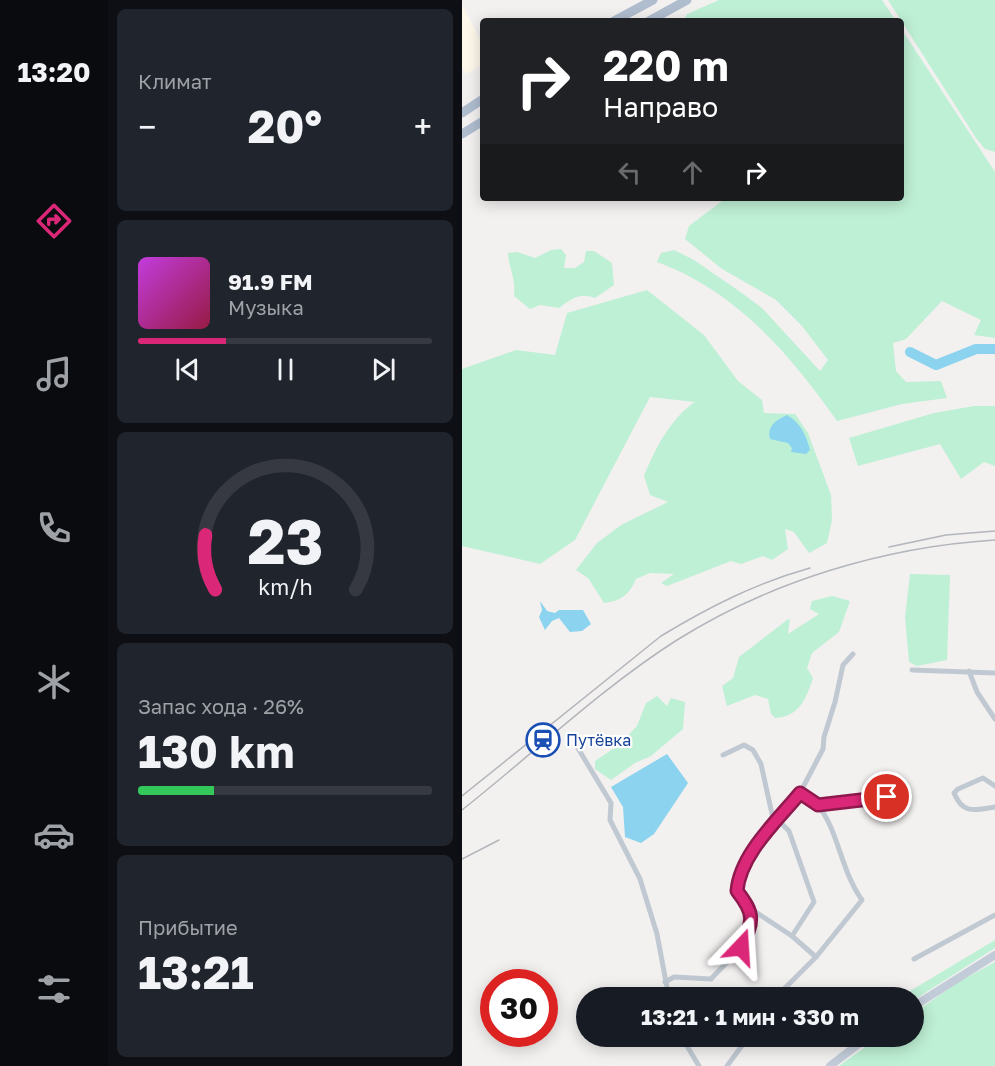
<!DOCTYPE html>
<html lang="ru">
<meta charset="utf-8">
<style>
:root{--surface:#171b24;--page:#20242c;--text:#f1f3f6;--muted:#9ea1a6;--line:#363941;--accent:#db2777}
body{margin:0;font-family:"Golos Text",sans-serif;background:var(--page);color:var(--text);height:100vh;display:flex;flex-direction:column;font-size:22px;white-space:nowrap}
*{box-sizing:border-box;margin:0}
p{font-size:20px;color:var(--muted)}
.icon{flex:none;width:33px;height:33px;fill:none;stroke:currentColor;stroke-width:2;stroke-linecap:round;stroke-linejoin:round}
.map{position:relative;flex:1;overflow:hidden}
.details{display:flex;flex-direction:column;gap:9px;padding:9px;background:#0d0f14;width:354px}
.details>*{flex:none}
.top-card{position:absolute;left:18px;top:18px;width:424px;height:183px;border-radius:6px;box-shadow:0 3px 15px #0003;background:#202124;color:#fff;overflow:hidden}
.speed{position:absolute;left:18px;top:969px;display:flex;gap:12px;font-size:30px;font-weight:700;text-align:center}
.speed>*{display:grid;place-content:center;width:78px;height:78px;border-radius:50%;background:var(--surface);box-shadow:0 3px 15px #0003;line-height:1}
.speed .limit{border:9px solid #d22;background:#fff;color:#111}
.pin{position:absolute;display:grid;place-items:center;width:51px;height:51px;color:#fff;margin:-26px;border:3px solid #fff;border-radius:50%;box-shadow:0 2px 6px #0007}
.me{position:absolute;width:66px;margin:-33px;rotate:20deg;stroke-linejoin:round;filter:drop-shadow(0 0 4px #0008)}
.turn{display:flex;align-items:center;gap:21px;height:126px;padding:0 24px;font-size:27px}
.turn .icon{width:78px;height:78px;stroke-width:2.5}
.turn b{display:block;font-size:42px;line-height:51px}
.lanes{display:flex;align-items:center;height:57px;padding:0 24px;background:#0003;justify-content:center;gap:30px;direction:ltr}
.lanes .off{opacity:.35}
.big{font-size:45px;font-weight:700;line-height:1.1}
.details .tile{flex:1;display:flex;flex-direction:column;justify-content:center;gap:9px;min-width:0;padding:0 21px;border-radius:9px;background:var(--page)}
.details .dial{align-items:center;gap:0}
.dial svg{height:156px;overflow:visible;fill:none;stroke:var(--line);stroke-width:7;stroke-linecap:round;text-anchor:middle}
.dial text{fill:var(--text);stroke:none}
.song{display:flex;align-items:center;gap:18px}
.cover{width:72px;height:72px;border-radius:9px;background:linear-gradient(135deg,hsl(290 70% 55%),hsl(340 70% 35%))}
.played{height:6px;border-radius:3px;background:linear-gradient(90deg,var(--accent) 30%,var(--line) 30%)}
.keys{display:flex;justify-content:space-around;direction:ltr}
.heat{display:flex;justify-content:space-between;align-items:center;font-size:33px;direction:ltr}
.charge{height:9px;border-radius:4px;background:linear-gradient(90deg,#34c759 26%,var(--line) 0)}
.trip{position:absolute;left:114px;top:987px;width:348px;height:60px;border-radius:30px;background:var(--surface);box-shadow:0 3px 15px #0003;font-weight:700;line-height:60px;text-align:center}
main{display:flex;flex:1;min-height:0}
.dock{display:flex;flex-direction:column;width:108px;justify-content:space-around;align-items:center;background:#090b0e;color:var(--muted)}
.dock .icon{width:42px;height:42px}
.dock .active{color:var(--accent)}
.dock b{font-size:27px;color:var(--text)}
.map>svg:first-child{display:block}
.commercial{fill:#fdf8ea}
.green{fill:#bef0d5}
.water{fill:#8bd3ee}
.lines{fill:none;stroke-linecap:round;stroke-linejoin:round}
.river{stroke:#8bd3ee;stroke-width:10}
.minor{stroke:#c0c9d2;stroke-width:5}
.secondary{stroke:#c2ccd9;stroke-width:8}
.primary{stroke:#afbdcf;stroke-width:9}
.rail{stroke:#b2b5ba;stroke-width:1.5}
.route-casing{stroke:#8e194d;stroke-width:15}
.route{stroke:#db2777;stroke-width:10}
.labels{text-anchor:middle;stroke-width:4.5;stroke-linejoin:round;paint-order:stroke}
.transit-label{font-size:16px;fill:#164399;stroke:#fff;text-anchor:start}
</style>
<main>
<nav class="dock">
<b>13:20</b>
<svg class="icon active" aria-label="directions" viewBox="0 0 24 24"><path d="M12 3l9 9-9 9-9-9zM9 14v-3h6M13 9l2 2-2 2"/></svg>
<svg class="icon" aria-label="music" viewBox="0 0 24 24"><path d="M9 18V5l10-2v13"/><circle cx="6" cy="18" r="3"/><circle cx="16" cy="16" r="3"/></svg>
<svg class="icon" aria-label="phone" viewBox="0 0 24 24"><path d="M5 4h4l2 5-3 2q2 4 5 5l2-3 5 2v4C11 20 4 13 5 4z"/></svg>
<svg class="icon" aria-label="climate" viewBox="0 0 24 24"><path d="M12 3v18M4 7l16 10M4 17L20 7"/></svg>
<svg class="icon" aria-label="car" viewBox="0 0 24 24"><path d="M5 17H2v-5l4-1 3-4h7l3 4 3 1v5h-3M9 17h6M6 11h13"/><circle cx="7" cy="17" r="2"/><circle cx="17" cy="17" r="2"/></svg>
<svg class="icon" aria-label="filters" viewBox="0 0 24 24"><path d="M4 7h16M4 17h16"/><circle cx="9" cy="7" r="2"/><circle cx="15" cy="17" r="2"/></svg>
</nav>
<section class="details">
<div class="tile"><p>Климат</p>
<div class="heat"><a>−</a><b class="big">20°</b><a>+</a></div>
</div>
<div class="tile">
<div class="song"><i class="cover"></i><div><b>91.9 FM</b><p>Музыка</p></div></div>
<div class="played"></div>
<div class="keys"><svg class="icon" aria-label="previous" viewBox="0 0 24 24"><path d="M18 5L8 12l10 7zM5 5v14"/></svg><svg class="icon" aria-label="pause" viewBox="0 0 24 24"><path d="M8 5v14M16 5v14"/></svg><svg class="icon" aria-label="next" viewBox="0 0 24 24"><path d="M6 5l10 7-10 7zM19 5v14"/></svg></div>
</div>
<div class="tile dial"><svg viewBox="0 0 100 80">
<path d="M14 69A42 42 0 1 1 86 69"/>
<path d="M14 69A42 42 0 0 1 9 41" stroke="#db2777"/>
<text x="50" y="56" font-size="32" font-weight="700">23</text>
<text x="50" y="72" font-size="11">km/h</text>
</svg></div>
<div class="tile"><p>Запас хода · 26%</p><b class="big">130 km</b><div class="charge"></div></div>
<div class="tile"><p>Прибытие</p><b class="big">13:21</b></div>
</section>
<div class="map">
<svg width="533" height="1066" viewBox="0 0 533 1066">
<rect width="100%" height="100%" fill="#f3f0f0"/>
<polygon class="commercial" points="0,5 21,44 21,64 4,74 0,68"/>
<g class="green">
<polygon points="257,0 420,0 434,21 222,21 225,14"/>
<polygon points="426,0 533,0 533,152 523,149 514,138"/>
<path d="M440,30L533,172V338L512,335L519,320L480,301L444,339L431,343L434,371L444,382L479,381L485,398L440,404L375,421C328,354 274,291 195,262L199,253L212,250L232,260L277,291L300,308L358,371L366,360L340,326L314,300L260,269L223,239L227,226L264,198H440Z"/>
<path d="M99,249L104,255L102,268H113L122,262L124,251H132L150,263L152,285L133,298C118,292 109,299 97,308L78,305L68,309L52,296C54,277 47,270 46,253L55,252L73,258L89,250Z"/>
<path d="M185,290L242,335L276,381L300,400L302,413L333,414L346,433L369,495L370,520L365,543L347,553L332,532L323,529L326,549L310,560L301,556L279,564L269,561L205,586L199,583L212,574L188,573L174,579C167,595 159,601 142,603L126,578L114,570L135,543L159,525L206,502L188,495L182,476C192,451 209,417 233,402L188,397L113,540L78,564L0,546V369L54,350L93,355L105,313Z"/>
<polygon points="512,406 533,406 533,466 522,462 499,479 478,444 396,466 387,438 472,413"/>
<polygon points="448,574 488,575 485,660 455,666 447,662 443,617"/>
<path d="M370,596L388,601L377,632L350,653L345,668L351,678C344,699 337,717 313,718L309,714L306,699L293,695L265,706L260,686L271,678L277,657L325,620L328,619L326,634L357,614L348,609L350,601Z"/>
<polygon points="195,696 205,706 209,698 223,702 221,729 189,756 173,763 149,780 133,769 133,761 157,745 175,726 184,703"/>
<polygon points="533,940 533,948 452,1000 452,998 438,997"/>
<polygon points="533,962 533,1066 377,1066 417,1037 452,1036 452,1013 495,983"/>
</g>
<g class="water">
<path d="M325,415C339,423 344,435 348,450L344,454L329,452L330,448L326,443L308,439C305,426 314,420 325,415Z"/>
<polygon points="78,601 85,611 93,613 97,610 121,610 129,624 120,631 108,632 97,618 90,621 83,630 77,617 80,610"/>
<polygon points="205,754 226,783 192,834 179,843 163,837 161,807 149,787"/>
</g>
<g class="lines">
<polyline class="river" points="448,352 474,365 514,349 533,349"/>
<g class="minor">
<polyline points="450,670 533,673"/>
<polyline points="507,671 515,692 533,719"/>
<polyline points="114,745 149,803 148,820 178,879 195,934 207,998"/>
<polyline points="261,755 282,745 291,750 299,764 310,814 327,831 352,902 330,936"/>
<path d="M533,786L521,778L496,789L492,793C501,815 513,810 533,807"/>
<polyline points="356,805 425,797"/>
<polyline points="289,909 330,936 354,957"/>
<polyline points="452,959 533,915"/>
<path d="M203,982L212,977L249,979C265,961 295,938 289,911C288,904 280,897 275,891L282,867L338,793L361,749L362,737L373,702L381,665L391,654"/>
<path d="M313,998L354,957L400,900C379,871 376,830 357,807C352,801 344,797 338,793"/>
<polyline points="219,1036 237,1066"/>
<polyline points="265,1066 287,1036"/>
</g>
<g class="secondary">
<polyline points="452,1006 533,955"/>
<polyline points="368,1066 407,1036"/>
</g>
<g class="primary">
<polyline points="152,21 191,0"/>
<polyline points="187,21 225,0"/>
<polyline points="0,113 21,99"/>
<polyline points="0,134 21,121"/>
</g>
<g class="rail">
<polyline points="427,547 484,535 533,531"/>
<path d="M0,796L199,636C247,607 294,583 348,568"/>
<path d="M0,810C71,754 138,689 215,640C309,581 422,547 533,540"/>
<polyline points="0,859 37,840"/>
</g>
</g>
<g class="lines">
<defs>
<path id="route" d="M279,947C292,921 293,914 275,891C278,854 316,820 338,793L356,805L425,797"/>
</defs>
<use href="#route" class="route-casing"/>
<use href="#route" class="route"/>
</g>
<defs>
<symbol id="station-ring" viewBox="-11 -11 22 22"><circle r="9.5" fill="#fff" stroke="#1a4fb4" stroke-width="1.5"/><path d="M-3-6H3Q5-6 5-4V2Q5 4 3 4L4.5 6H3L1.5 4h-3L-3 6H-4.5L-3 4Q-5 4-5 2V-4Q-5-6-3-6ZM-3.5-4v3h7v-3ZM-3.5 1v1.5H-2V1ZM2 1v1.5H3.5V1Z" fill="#1a4fb4"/></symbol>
</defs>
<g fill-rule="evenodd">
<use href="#station-ring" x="62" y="721" width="38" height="38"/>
</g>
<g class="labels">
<g class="transit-label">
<text x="104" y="746">Путёвка</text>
</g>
</g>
</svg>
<div class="speed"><div class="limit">30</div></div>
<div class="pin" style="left:425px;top:797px;background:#d93025"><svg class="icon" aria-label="arrive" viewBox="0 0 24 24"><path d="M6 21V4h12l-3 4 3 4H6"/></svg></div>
<svg class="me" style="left:279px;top:947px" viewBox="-20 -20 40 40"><path d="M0-17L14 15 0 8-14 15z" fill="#db2777" stroke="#fff" stroke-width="4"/></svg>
<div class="trip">13:21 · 1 мин · 330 m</div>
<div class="top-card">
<div class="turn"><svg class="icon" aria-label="right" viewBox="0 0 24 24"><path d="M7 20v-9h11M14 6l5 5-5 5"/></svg><div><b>220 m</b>Направо</div></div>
<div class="lanes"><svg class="icon off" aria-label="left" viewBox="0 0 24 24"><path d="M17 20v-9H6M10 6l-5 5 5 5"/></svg><svg class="icon off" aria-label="ahead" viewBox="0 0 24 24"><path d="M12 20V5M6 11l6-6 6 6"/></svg><svg class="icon" aria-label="right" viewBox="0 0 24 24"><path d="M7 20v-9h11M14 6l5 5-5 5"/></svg></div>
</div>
</div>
</main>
